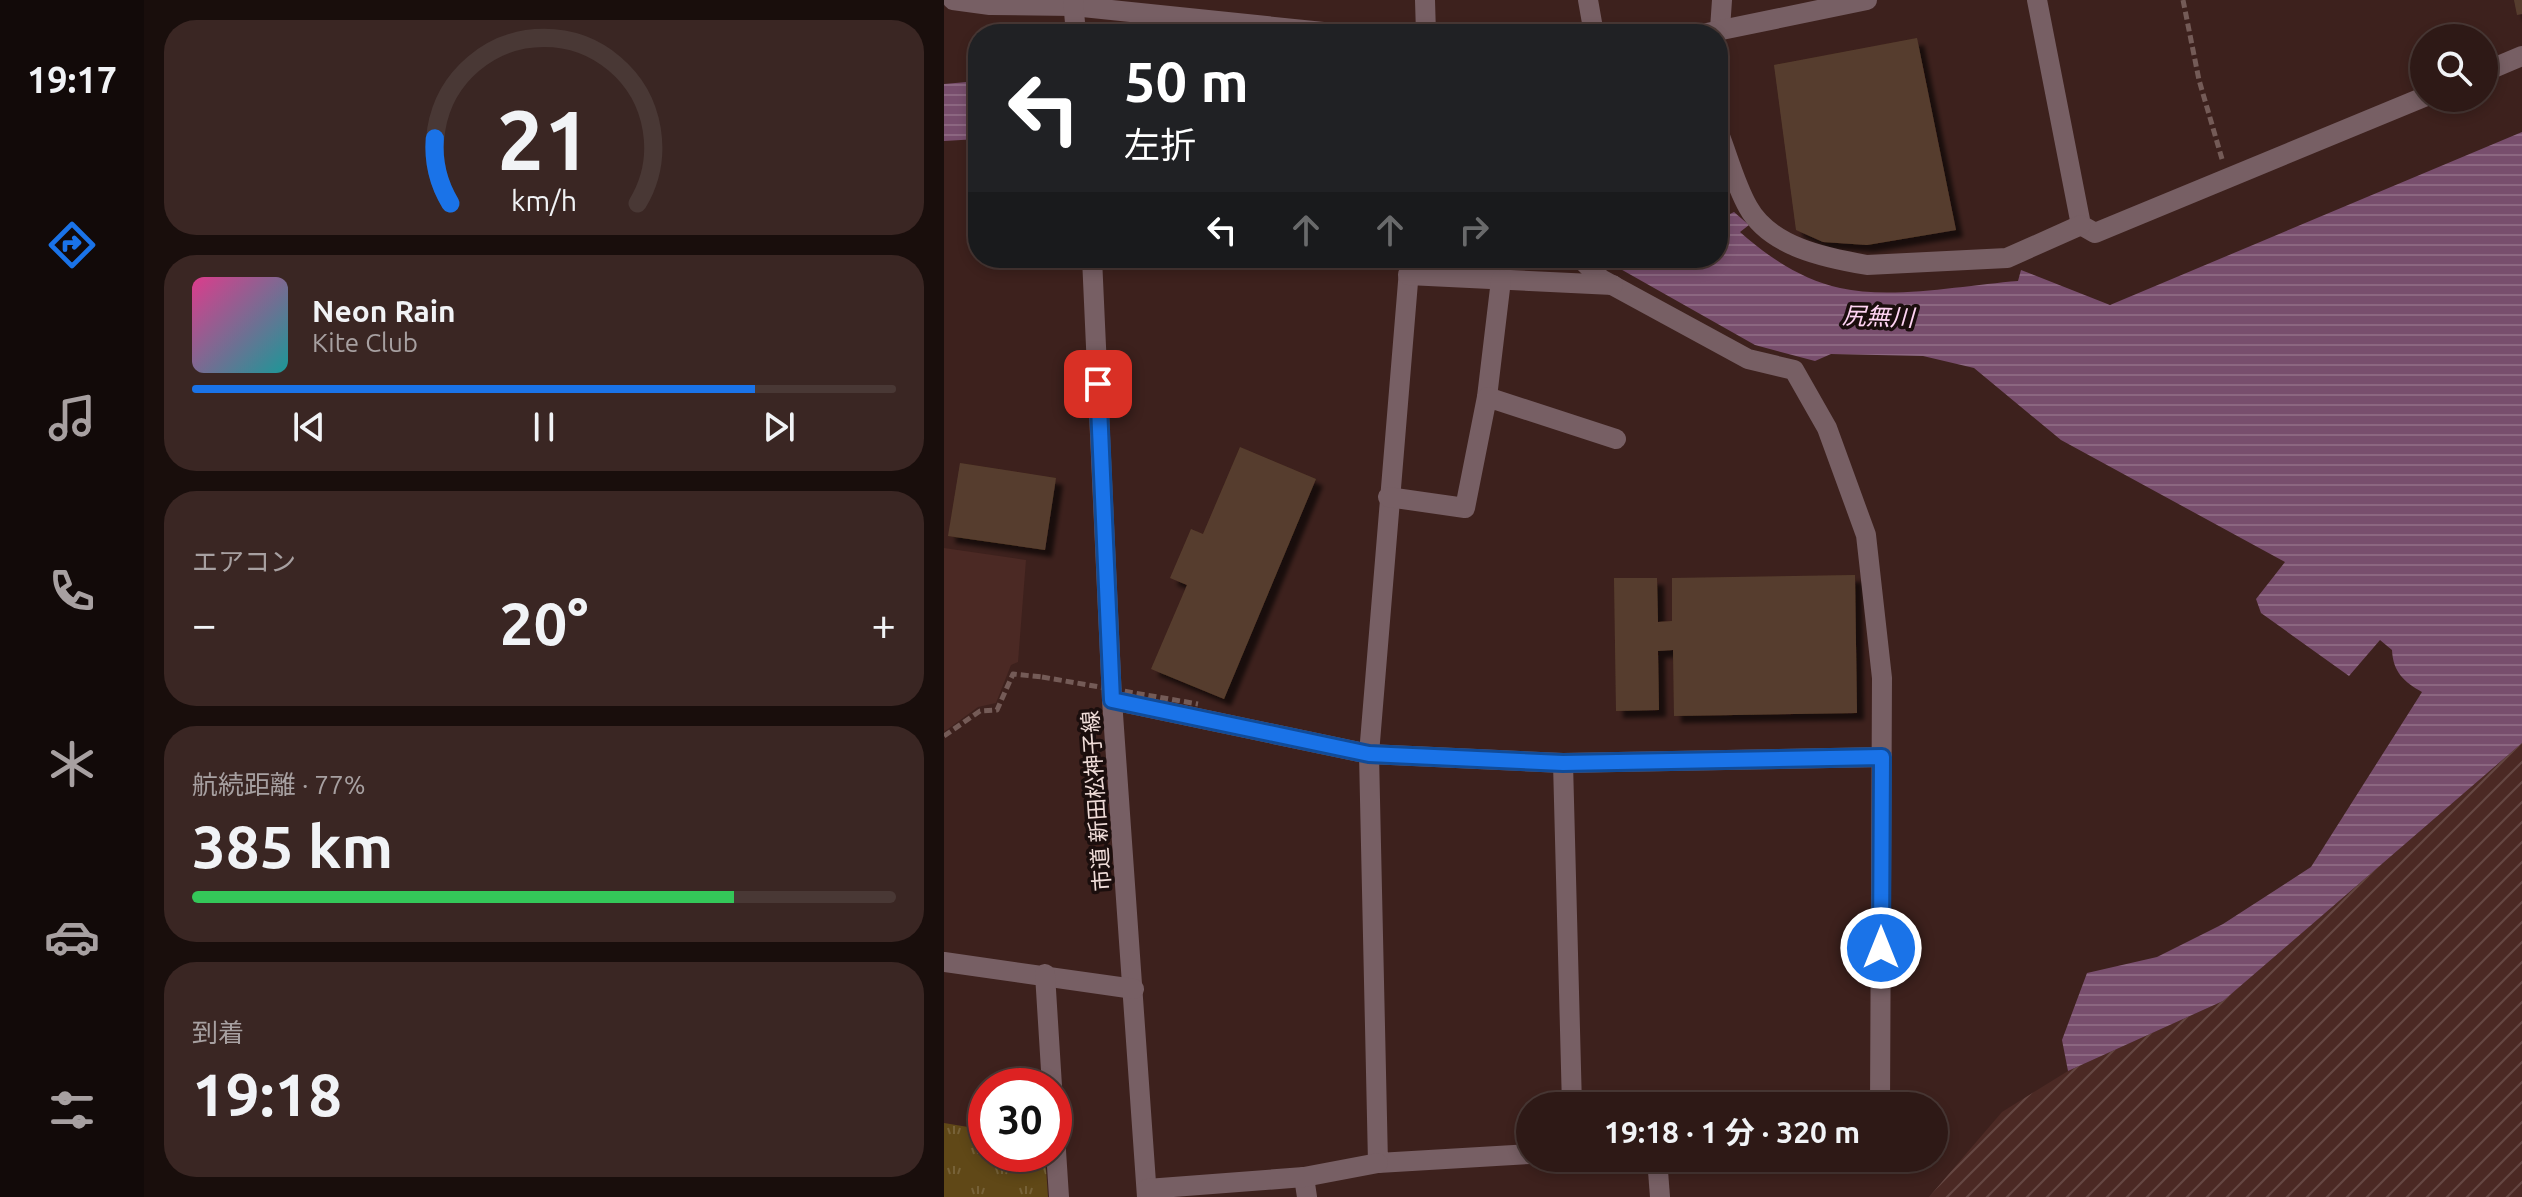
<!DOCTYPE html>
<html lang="ja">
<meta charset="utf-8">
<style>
:root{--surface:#2e1916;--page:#3a2623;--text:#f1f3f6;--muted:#a7a0a1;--line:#493835;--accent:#1a73e8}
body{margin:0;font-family:Ubuntu,"Noto Sans JP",sans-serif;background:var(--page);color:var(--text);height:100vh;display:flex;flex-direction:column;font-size:30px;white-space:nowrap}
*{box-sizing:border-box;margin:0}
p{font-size:26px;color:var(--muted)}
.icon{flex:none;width:44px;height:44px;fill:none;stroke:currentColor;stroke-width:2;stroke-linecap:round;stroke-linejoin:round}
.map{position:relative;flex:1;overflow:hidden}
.drawer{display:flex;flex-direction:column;gap:20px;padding:20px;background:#190e0c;width:800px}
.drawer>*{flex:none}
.top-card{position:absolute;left:24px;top:24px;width:760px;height:244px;border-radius:32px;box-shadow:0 4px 12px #0003,0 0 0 2px var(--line);background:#202124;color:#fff;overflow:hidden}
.tools{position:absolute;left:1466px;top:24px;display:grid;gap:16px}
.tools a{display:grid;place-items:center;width:88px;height:88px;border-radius:50%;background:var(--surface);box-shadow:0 4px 12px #0003,0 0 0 2px var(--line);font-size:40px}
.speed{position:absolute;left:24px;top:1068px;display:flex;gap:16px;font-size:40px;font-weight:700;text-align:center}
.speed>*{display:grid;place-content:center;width:104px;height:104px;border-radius:50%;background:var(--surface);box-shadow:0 4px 12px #0003,0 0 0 2px var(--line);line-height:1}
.speed .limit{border:12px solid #d22;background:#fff;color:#111}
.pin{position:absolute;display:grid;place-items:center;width:68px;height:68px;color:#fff;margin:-34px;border-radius:16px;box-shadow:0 4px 12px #0006}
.me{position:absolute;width:88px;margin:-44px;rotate:0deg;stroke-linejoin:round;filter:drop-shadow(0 0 6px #0008)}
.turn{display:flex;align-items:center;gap:28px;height:168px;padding:0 24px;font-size:36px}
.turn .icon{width:104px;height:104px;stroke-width:2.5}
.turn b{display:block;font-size:56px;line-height:68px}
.lanes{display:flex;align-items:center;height:76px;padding:0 24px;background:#0003;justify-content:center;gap:40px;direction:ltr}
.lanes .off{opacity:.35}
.big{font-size:60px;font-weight:700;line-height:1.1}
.drawer .widget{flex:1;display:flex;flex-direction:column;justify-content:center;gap:12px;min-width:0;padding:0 28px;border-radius:32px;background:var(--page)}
.drawer .dial{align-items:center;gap:0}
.dial svg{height:208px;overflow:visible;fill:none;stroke:var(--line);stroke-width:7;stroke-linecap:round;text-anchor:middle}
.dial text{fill:var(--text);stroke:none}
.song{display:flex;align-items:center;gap:24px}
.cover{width:96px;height:96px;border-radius:12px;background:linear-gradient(135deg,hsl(330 70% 55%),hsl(180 70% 35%))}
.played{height:8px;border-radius:4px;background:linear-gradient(90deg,var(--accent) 80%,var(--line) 80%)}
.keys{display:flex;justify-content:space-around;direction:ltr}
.heat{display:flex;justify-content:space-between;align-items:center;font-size:44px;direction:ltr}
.charge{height:12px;border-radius:6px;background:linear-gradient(90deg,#34c759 77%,var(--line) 0)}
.trip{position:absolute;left:572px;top:1092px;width:432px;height:80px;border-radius:40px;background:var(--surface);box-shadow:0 4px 12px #0003,0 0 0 2px var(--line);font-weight:700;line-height:80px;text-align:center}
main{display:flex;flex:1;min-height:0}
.dock{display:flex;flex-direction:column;width:144px;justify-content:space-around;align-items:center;background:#120a09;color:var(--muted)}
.dock .icon{width:56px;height:56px}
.dock .current{color:var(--accent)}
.dock b{font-size:36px;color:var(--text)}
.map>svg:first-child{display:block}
.built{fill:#4b2924}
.industrial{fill:url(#industrial-furrows)}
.park{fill:url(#park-tufts)}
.water{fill:url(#water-rules)}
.building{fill:#573e2d;filter:url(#shadow)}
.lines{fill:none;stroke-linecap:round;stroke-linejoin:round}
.path{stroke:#745b57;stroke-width:5;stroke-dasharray:8 4;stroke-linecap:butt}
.minor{stroke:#775f64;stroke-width:20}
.path-bridge{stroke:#745b57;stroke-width:5;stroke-dasharray:8 4;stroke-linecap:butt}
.route-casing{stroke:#114b97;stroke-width:20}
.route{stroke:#1a73e8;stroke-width:14}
.labels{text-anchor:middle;stroke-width:7;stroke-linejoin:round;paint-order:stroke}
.street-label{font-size:22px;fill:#efdcd8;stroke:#1b0e0d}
.water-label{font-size:24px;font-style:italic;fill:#ffd4f3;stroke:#1b0e0d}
</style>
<main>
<nav class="dock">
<b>19:17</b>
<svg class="icon current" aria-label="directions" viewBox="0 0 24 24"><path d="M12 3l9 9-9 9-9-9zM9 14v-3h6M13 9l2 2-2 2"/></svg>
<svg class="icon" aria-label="music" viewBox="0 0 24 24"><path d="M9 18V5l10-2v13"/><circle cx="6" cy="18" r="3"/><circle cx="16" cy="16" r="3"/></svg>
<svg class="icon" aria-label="phone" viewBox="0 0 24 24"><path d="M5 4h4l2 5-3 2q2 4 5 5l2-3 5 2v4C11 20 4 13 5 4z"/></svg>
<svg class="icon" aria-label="climate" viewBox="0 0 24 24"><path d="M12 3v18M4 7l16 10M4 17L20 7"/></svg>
<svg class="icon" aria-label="car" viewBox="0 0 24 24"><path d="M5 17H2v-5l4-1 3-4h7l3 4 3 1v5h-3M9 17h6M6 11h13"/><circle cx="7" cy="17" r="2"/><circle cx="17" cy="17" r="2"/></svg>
<svg class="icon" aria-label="filters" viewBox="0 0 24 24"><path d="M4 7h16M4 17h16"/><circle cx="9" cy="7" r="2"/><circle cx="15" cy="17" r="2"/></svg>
</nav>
<section class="drawer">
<div class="widget dial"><svg viewBox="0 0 100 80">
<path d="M14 69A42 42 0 1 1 86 69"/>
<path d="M14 69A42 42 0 0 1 8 44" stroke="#1a73e8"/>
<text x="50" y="56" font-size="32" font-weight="700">21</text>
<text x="50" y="72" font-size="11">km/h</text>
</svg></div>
<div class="widget">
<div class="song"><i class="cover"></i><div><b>Neon Rain</b><p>Kite Club</p></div></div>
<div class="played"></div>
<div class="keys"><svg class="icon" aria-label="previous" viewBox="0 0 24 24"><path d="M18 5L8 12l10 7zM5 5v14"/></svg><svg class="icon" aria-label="pause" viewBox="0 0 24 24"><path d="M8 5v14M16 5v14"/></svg><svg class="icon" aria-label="next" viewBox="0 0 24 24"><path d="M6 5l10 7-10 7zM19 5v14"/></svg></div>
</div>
<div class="widget"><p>エアコン</p>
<div class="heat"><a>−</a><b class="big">20°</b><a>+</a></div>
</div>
<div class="widget"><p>航続距離 · 77%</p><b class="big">385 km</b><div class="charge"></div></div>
<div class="widget"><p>到着</p><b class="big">19:18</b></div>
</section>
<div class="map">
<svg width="1578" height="1197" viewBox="0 0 1578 1197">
<defs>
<pattern id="industrial-furrows" width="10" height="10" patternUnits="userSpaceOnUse" patternTransform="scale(2)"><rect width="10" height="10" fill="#4b2924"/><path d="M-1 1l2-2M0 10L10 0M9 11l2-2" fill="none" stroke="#654743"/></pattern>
<pattern id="park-tufts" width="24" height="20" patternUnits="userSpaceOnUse" patternTransform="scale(2)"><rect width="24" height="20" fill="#604817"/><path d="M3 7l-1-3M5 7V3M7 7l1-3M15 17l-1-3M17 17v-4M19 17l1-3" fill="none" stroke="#776238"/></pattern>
<pattern id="water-rules" width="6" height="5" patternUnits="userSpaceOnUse" patternTransform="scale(2)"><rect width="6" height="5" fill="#784e6d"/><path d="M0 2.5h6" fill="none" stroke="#8c6781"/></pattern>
<filter id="shadow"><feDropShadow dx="7" dy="7" stdDeviation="2" flood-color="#0009"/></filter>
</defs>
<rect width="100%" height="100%" fill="#3d211d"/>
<polygon class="built" points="0,548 82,560 74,662 67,665 52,703 34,707 0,732"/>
<polygon class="industrial" points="1578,743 1578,1197 985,1197 1058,1112 1124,1071 1279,1001"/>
<g class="park">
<polygon points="480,258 543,258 542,271 479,265"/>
<polygon points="0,1123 42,1130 42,1154 101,1154 104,1197 0,1197"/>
</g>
<g class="water">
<polygon points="34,81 34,139 0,141 0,84"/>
<path d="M1578,132V743L1279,1001L1124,1071L1118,1040L1143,973L1213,957L1279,924L1367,867L1478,692C1460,682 1449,672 1448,650L1436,640L1405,676L1317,613L1312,599L1341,562L1117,440L1030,368L979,356L887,354L871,361L811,345L657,258H774V220L790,212L805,225L796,232C824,257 858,280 896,288C948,300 1021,285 1074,281L1077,270L1166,305Z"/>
</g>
<g class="building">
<polygon points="1570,0 1578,0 1578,14 1573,15"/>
<polygon points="973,38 1012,230 923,245 879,242 852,230 830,65"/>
<polygon points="296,447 372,479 280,699 207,669 243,585 226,578 247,529 259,534"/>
<polygon points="16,463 112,478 101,550 4,536"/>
<polygon points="911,575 913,713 730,716 729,650 714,651 715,710 672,711 670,578 713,578 714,622 728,621 728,578"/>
</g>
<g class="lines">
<g class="path">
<polyline points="1239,0 1255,80 1278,159"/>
<polyline points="0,736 36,711 53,710 69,674 98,677"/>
</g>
<g class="minor">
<polyline points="9,0 46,5 129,6 399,34"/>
<polyline points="129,0 132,34"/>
<polyline points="481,0 482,34"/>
<polyline points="644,0 650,34"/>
<polyline points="1093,0 1137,225 1151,233 1480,97"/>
<polyline points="776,29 778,0"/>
<polyline points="758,34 923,0"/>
<polyline points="1540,72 1578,56"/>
<path d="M774,131C784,156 791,184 804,207C826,247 882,258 923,265L1063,258L1137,225"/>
<polyline points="148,258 168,700 203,1197"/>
<polyline points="466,258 425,754 434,1163 586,1154"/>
<polyline points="636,258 657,279 804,359 850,370 883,428 922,535 938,678 936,1106"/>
<polyline points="464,275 669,285"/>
<polyline points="543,397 557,280"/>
<polyline points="444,497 521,508 543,397 672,439"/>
<polyline points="168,700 425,754 619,763 938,757"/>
<polyline points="619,763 628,1106"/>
<polyline points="0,962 190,989"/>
<polyline points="101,974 108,1086"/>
<polyline points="110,1120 115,1197"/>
<polyline points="713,1158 716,1197"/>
<polyline points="360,1177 363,1197"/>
<polyline points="203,1189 360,1177 434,1163"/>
</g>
<polyline class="path-bridge" points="98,677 254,704"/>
</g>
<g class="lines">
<defs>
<polyline id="route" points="154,384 168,700 425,754 619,763 938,757 937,948"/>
</defs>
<use href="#route" class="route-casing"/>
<use href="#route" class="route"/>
</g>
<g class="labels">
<g class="street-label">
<text transform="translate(152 801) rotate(-94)" y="8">市道 新田松神子線</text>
</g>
<g class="water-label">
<text transform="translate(934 317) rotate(2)" y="8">尻無川</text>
</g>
</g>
</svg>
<div class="tools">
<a><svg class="icon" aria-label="search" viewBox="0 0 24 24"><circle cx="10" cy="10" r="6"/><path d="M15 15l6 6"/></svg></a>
</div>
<div class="speed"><div class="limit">30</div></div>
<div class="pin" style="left:154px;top:384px;background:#d93025"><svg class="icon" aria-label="arrive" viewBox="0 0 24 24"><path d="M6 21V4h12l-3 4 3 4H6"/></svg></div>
<svg class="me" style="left:937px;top:948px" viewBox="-20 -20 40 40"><circle r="17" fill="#1a73e8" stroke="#fff" stroke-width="3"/><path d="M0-11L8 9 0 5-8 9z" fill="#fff"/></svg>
<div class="trip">19:18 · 1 分 · 320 m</div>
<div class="top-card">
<div class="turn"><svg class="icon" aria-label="left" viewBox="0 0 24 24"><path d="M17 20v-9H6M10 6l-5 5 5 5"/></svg><div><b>50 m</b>左折</div></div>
<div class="lanes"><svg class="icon" aria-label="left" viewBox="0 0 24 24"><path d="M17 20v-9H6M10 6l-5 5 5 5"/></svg><svg class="icon off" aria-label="ahead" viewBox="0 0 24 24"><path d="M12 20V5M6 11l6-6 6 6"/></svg><svg class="icon off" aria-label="ahead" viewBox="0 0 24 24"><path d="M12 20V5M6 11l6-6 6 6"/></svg><svg class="icon off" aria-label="right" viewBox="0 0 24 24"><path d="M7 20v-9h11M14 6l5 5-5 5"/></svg></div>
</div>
</div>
</main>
